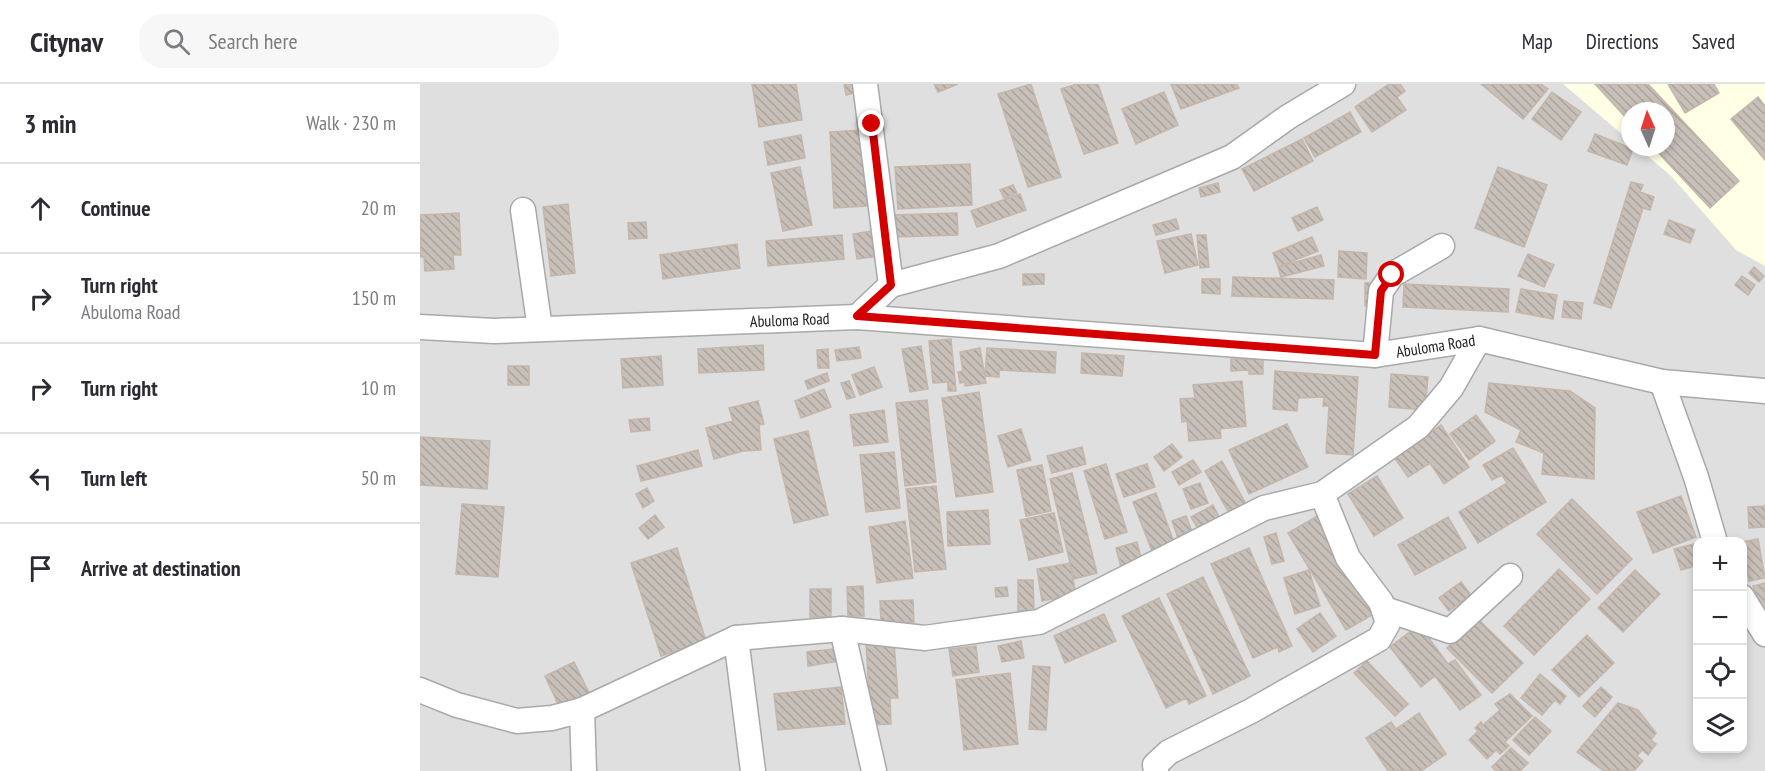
<!DOCTYPE html>
<html lang="en">
<head>
<meta charset="utf-8">
<style>
	body { margin:0; font-family:"PT Sans Narrow",sans-serif; background:#f7f7f7; color:#2b2b33 }
	.controls { position:absolute; right:18px; bottom:18px; display:grid; overflow:hidden; border-radius:12px; box-shadow:0 3px 9px #0003 }
	.controls button { width:54px; height:54px; display:grid; place-items:center; padding:0; border:0; border-bottom:2px solid #e1e1e2; background:#fff; color:#2b2b33; font:30px sans-serif }
	.compass { position:absolute; left:1201px; top:18px; width:54px; height:54px; border-radius:50%; background:#fff; box-shadow:0 3px 9px #0003; rotate:357deg }
	.stop { position:absolute; width:18px; height:18px; margin:-14px; border:4px solid #d40000; border-radius:50%; background:#fff }
	.stop.end { background:#d40000; border-color:#fff; box-shadow:0 2px 6px #0008 }
	.list { margin:0; padding:0; list-style:none }
	h2 { display:flex; justify-content:space-between; align-items:center; height:78px; margin:0; padding:0 24px; font-size:26px }
	h2 small { font-size:20px; font-weight:400; color:#7c7c81 }
	.list li { display:grid; grid-template-columns:39px 1fr auto; gap:18px; align-items:center; box-sizing:border-box; height:90px; padding:0 24px; border-top:2px solid #e1e1e2 }
	.list b { display:block; font-size:22px; white-space:nowrap }
	.list p { margin:0; font-size:20px; white-space:nowrap; color:#7c7c81 }
	.list em { font-size:20px; font-style:normal; color:#7c7c81 }
	.icon { flex:none; width:33px; height:33px; fill:none; stroke:currentColor; stroke-width:2; stroke-linecap:round; stroke-linejoin:round }
	.map { position:relative; flex:none; width:1345px; height:687px; overflow:hidden }
	header { display:flex; align-items:center; gap:36px; box-sizing:border-box; height:84px; padding:0 30px; background:#fff; border-bottom:2px solid #e1e1e2 }
	header strong { font-size:28px }
	nav { display:flex; gap:33px; margin-inline-start:auto; font-size:21px }
	.search { width:420px; height:54px; background:#f7f7f7; display:flex; align-items:center; gap:15px; box-sizing:border-box; padding:0 21px; border-radius:24px; color:#7c7c81; font-size:22px }
	main { display:flex }
	aside { flex:1; background:#fff }
	.map>svg:first-child { display:block }
	.residential { fill:#e0dfdf; fill-rule:evenodd }
	.education { fill:#ffffe5 }
	.building { fill:url(#building-back-hatch); stroke:#c4b6ab; stroke-width:1.5 }
	.lines { fill:none; stroke-linecap:round; stroke-linejoin:round }
	.minor-casing { stroke:#a9a9a9; stroke-width:27 }
	.minor { stroke:#fff; stroke-width:24 }
	.route { stroke:#d40000; stroke-width:8 }
	.labels { text-anchor:middle; dominant-baseline:central; stroke-width:4.5; stroke-linejoin:round; paint-order:stroke }
	.street-label { font-size:16px; fill:#222; stroke:#fff }
</style>
</head>
<body>
<header>
<strong>Citynav</strong>
<div class="search"><svg class="icon" aria-label="search" viewBox="0 0 24 24"><circle cx="10" cy="10" r="6"/><path d="M15 15l6 6"/></svg>Search here</div>
<nav><a>Map</a><a>Directions</a><a>Saved</a></nav>
</header>
<main>
<aside>
<h2>3 min<small>Walk · 230 m</small></h2>
<ul class="list">
<li><svg class="icon" aria-label="ahead" viewBox="0 0 24 24"><path d="M12 20V5M6 11l6-6 6 6"/></svg><div><b>Continue</b></div><em>20 m</em></li>
<li><svg class="icon" aria-label="right" viewBox="0 0 24 24"><path d="M7 20v-9h11M14 6l5 5-5 5"/></svg><div><b>Turn right</b><p>Abuloma Road</p></div><em>150 m</em></li>
<li><svg class="icon" aria-label="right" viewBox="0 0 24 24"><path d="M7 20v-9h11M14 6l5 5-5 5"/></svg><div><b>Turn right</b></div><em>10 m</em></li>
<li><svg class="icon" aria-label="left" viewBox="0 0 24 24"><path d="M17 20v-9H6M10 6l-5 5 5 5"/></svg><div><b>Turn left</b></div><em>50 m</em></li>
<li><svg class="icon" aria-label="arrive" viewBox="0 0 24 24"><path d="M6 21V4h12l-3 4 3 4H6"/></svg><div><b>Arrive at destination</b></div></li>
</ul>
</aside>
<div class="map">
<svg width="1345" height="687" viewBox="0 0 1345 687">
	<defs>
		<pattern id="building-back-hatch" width="6" height="6" patternUnits="userSpaceOnUse" patternTransform="scale(1.5)"><rect width="6" height="6" fill="#c7bfb8"/><path d="M-1 5l2 2M0 0l6 6M5-1l2 2" fill="none" stroke="#aba49e"/></pattern>
	</defs>
	<rect width="100%" height="100%" fill="#f2efe9"/>
	<path class="residential" d="M0,0H1345V687H0ZM1210,27H1246V63H1210ZM1278,458H1322V664H1278Z"/>
	<path class="education" d="M1143,0H1345V182L1316,166L1251,92L1217,63H1246V27H1210V57Z"/>
	<path class="building" d="M332,0H376L382,36L339,43Z
		M424,0H442L443,7L426,11Z
		M514,0H538L518,8Z
		M611,0L641,93L608,103L578,10Z
		M657,0H678L698,59L664,70L641,5Z
		M751,0H817L819,4L761,25Z
		M969,0H980L985,7L977,13L986,26L952,48L935,23Z
		M1061,0H1121L1128,5L1103,35Z
		M1175,0H1228L1319,97L1290,124L1233,63H1246V27H1210V38Z
		M1248,0H1294L1299,9L1265,29Z
		M744,8L758,41L716,60L702,25Z
		M1132,8L1161,28L1141,56L1112,35Z
		M1338,13L1345,22V76L1311,35Z
		M930,28L941,48L895,73L884,54Z
		M443,46L447,122L414,124L410,48Z
		M1175,50L1213,65L1207,81L1168,67Z
		M381,51L385,74L348,81L344,58Z
		M882,55L893,77L834,107L822,85Z
		M550,80L552,121L478,125L475,83Z
		M380,83L392,141L363,147L351,89Z
		M1078,83L1127,101L1104,163L1055,144Z
		M1211,98L1223,101L1220,108L1234,113L1230,126L1223,124L1191,224L1174,219Z
		M798,99L800,108L781,113L779,104Z
		M593,101L597,109L584,114L580,106Z
		M600,110L606,126L557,143L551,127Z
		M148,120L155,189L131,192L123,123Z
		M897,123L903,136L878,147L872,134Z
		M39,129L41,171H33L34,185L5,187L4,173H0V131Z
		M537,129L538,151L474,153L473,131Z
		M756,135L759,145L736,151L733,141Z
		M1249,136L1275,146L1270,159L1244,150Z
		M226,138L227,154L209,155L208,139Z
		M457,146L461,172L437,175L433,150Z
		M771,150L778,181L745,189L737,157Z
		M422,151L424,175L348,182L346,157Z
		M777,151H786L789,183L780,184Z
		M892,153L898,167L858,183L853,169Z
		M317,160L320,184L243,195L240,171Z
		M919,167L947,169L946,195L918,193Z
		M1108,170L1134,181L1124,203L1098,192Z
		M901,171L904,182L861,193L858,183Z
		M1334,183L1344,192L1339,198L1329,189Z
		M603,190H624V200L603,201Z
		M1322,192L1335,201L1328,211L1315,201Z
		M813,193L914,196L913,215L812,212Z
		M782,195H800V210L782,209Z
		M945,199H955V222H945Z
		M984,200L1089,205L1088,228L983,223Z
		M1101,205L1137,211L1133,235L1096,228Z
		M1144,217L1163,219L1161,235L1142,233Z
		M531,255L536,307H528V298L513,299L509,257Z
		M343,261L344,286L279,289L278,265Z
		M501,262L508,305L490,308L482,265Z
		M439,263L441,274L417,277L415,266Z
		M560,264L566,299L545,302V298L540,299L538,288L543,287L540,268Z
		M567,264L636,268L635,289L579,286V293L565,292Z
		M408,265L409,284H398L397,266Z
		M662,269L704,272L702,292L661,289Z
		M241,272L243,301L203,304L201,275Z
		M811,275H843V290H829V286L811,287Z
		M88,282H109V301H88Z
		M454,283L462,303L440,311L432,291Z
		M855,287L938,293L933,371L906,369L909,322H903L904,313L878,314L877,327L853,325Z
		M407,289L409,297L388,305L385,297Z
		M971,290L1008,293L1005,326L969,323Z
		M429,297L435,313L427,315L421,299Z
		M822,297L826,342L800,345L801,354L769,357L767,337L762,338L760,315L775,314L773,301Z
		M1069,299L1150,307L1175,324L1174,395L1122,390L1124,369L1096,358L1101,346L1065,328Z
		M404,305L411,323L381,334L375,317Z
		M559,308L573,408L536,413L522,314Z
		M507,316L516,398L485,402L476,319Z
		M338,317L344,340L339,341L341,366L323,367L294,375L286,344L313,337L309,324Z
		M464,326L468,358L434,362L430,331Z
		M1056,331L1075,357L1049,376L1030,350Z
		M229,334L230,346L211,348L209,336Z
		M867,340L888,383L829,410L809,366Z
		M1021,341L1049,383L1024,400L1010,379L988,393L974,373Z
		M601,345L611,376L588,383L578,352Z
		M388,347L408,431L374,439L354,355Z
		M0,353L70,357L67,405L0,401Z
		M752,360L762,373L744,387L734,373Z
		M662,363L666,380L632,389L627,372Z
		M1093,364L1126,418L1058,459L1039,428L1087,399L1082,391L1072,396L1063,381Z
		M278,366L282,382L221,397L217,382Z
		M474,368L480,424L446,428L440,371Z
		M773,376L781,388L759,401L752,388Z
		M802,377L826,420L809,429L785,387Z
		M686,380L707,448L685,455L664,387Z
		M727,380L735,403L704,413L696,390Z
		M622,381L631,427L606,432L597,386Z
		M652,389L677,489L654,495L630,395Z
		M957,392L983,434L954,452L928,410Z
		M780,399L788,419L771,425L763,405Z
		M516,402L526,485L495,488L486,405Z
		M227,404L234,417L223,424L216,410Z
		M736,409L754,458L732,467L713,418Z
		M1261,412L1276,453L1233,469L1217,428Z
		M1152,415L1212,475L1177,510L1117,450Z
		M42,420L84,423L78,493L36,490Z
		M793,421L802,439L781,450L771,433Z
		M1345,422V443L1329,444L1328,423Z
		M568,426L570,460L528,462L527,428Z
		M634,429L643,468L609,476L600,436Z
		M235,431L244,443L228,455L219,444Z
		M899,431L957,528L926,546L868,449Z
		M766,432L774,452L759,457L752,437Z
		M1028,433L1046,464L995,491L978,461Z
		M485,437L493,494L457,499L449,443Z
		M856,449L864,477L852,480L844,453Z
		M1338,455L1345,494L1329,497L1322,458Z
		M717,458L723,482L702,487L696,464Z
		M1278,459V481L1261,486L1254,465Z
		M257,464L286,557L241,572L211,479Z
		M829,464L872,562L859,568L858,563L833,574L791,480Z
		M650,479L656,511L622,517L617,485Z
		M1139,485L1170,515L1114,571L1084,542Z
		M889,486L900,522L875,530L864,494Z
		M1215,486L1240,510L1203,548L1178,524Z
		M783,493L830,592L793,610L747,510Z
		M598,496H613L614,527H598Z
		M1041,498L1051,511L1029,527L1019,514Z
		M1345,499V526L1342,528L1333,502Z
		M443,502L444,532H428L427,503Z
		M587,503L588,512L576,513L575,504Z
		M390,505H411V533H390Z
		M739,514L786,612L769,620L766,614L746,624L702,532Z
		M493,516L494,538L461,539L460,517Z
		M900,529L916,552L893,568L877,545Z
		M684,530L696,557L645,579L634,552Z
		M1057,534L1103,579L1072,609L1027,564Z
		M999,541L1028,580L1035,576L1061,611L1040,626L1015,592L1001,603L970,563Z
		M1167,551L1194,579L1159,613L1132,586Z
		M474,557L478,614H470L471,640L451,641L446,559Z
		M601,557L604,574L582,578L578,562Z
		M556,562L559,588L533,592L529,565Z
		M423,564L424,576L388,582L387,568Z
		M947,577L988,620L975,632L934,589Z
		M154,578L173,617L143,631L125,592Z
		M613,582L630,583L626,646L609,645Z
		M590,589L598,660L544,666L536,596Z
		M1120,590L1146,612L1140,620L1135,616L1122,631L1101,614Z
		M421,603L425,640L358,646L354,610Z
		M1181,603L1192,613L1175,633L1163,622Z
		M1090,610L1112,632L1085,658L1089,662L1080,670L1076,666L1067,675L1049,656L1058,647L1055,644L1061,638L1063,641L1080,626L1075,620Z
		M1198,619L1218,626L1236,649L1231,656L1236,660L1228,671L1222,666L1217,672L1223,677L1214,687H1184L1157,668Z
		M999,629L1026,670L1001,687H968L946,654L971,638L976,645Z
		M1115,633L1131,647L1109,671L1093,656Z
		M1091,664L1108,679L1100,687H1076L1072,683Z"/>
	<g class="lines">
		<g class="minor-casing">
			<g id="minor">
				<path d="M445,0L471,201"/>
				<path d="M103,126L120,245"/>
				<path d="M437,233L471,201L579,172L812,73L868,33L923,0"/>
				<path id="s1" d="M0,243L74,247L437,233L955,271L1059,255L1242,298L1345,307"/>
				<path d="M955,271L961,207L972,191L1022,162"/>
				<path d="M1242,298L1276,393L1295,458"/>
				<path d="M1322,513L1345,550"/>
				<path d="M965,525L1030,547L1090,492"/>
				<path d="M422,545L454,687"/>
				<path d="M316,554L333,687"/>
				<path d="M0,606L37,621L97,637L132,634L162,626L316,554L422,545L505,554L619,538L844,424L902,410L998,343L1031,304L1059,255"/>
				<path d="M162,626L164,687"/>
				<path d="M736,687L735,681L749,668L831,627L959,555L968,539L961,518L928,474L902,410"/>
			</g>
		</g>
		<use href="#minor" class="minor"/>
	</g>
	<g class="lines">
		<path class="route" d="M452,40L471,201L437,232L955,271L961,207L972,191"/>
	</g>
	<g class="labels">
		<g class="street-label">
			<text stroke="none"><textPath href="#s1" startOffset="370">Abuloma Road</textPath></text>
			<text stroke="none"><textPath href="#s1" startOffset="1018">Abuloma Road</textPath></text>
		</g>
	</g>
</svg>
<div class="controls">
<button>+</button>
<button>−</button>
<button><svg class="icon" aria-label="locate" viewBox="0 0 24 24"><circle cx="12" cy="12" r="6"/><path d="M12 2v4M12 18v4M2 12h4M18 12h4"/></svg></button>
<button><svg class="icon" aria-label="layers" viewBox="0 0 24 24"><path d="M12 4l9 5-9 5-9-5zM3 14l9 5 9-5"/></svg></button>
</div>
<svg class="compass" viewBox="-18 -18 36 36"><path d="M0-13l5 13h-10z" fill="#e53935"/><path d="M0 13l5-13h-10z" fill="#7c7c81"/></svg>
<div class="stop" style="left:972px;top:191px"></div>
<div class="stop end" style="left:452px;top:40px"></div>
</div>
</main>
</body>
</html>
